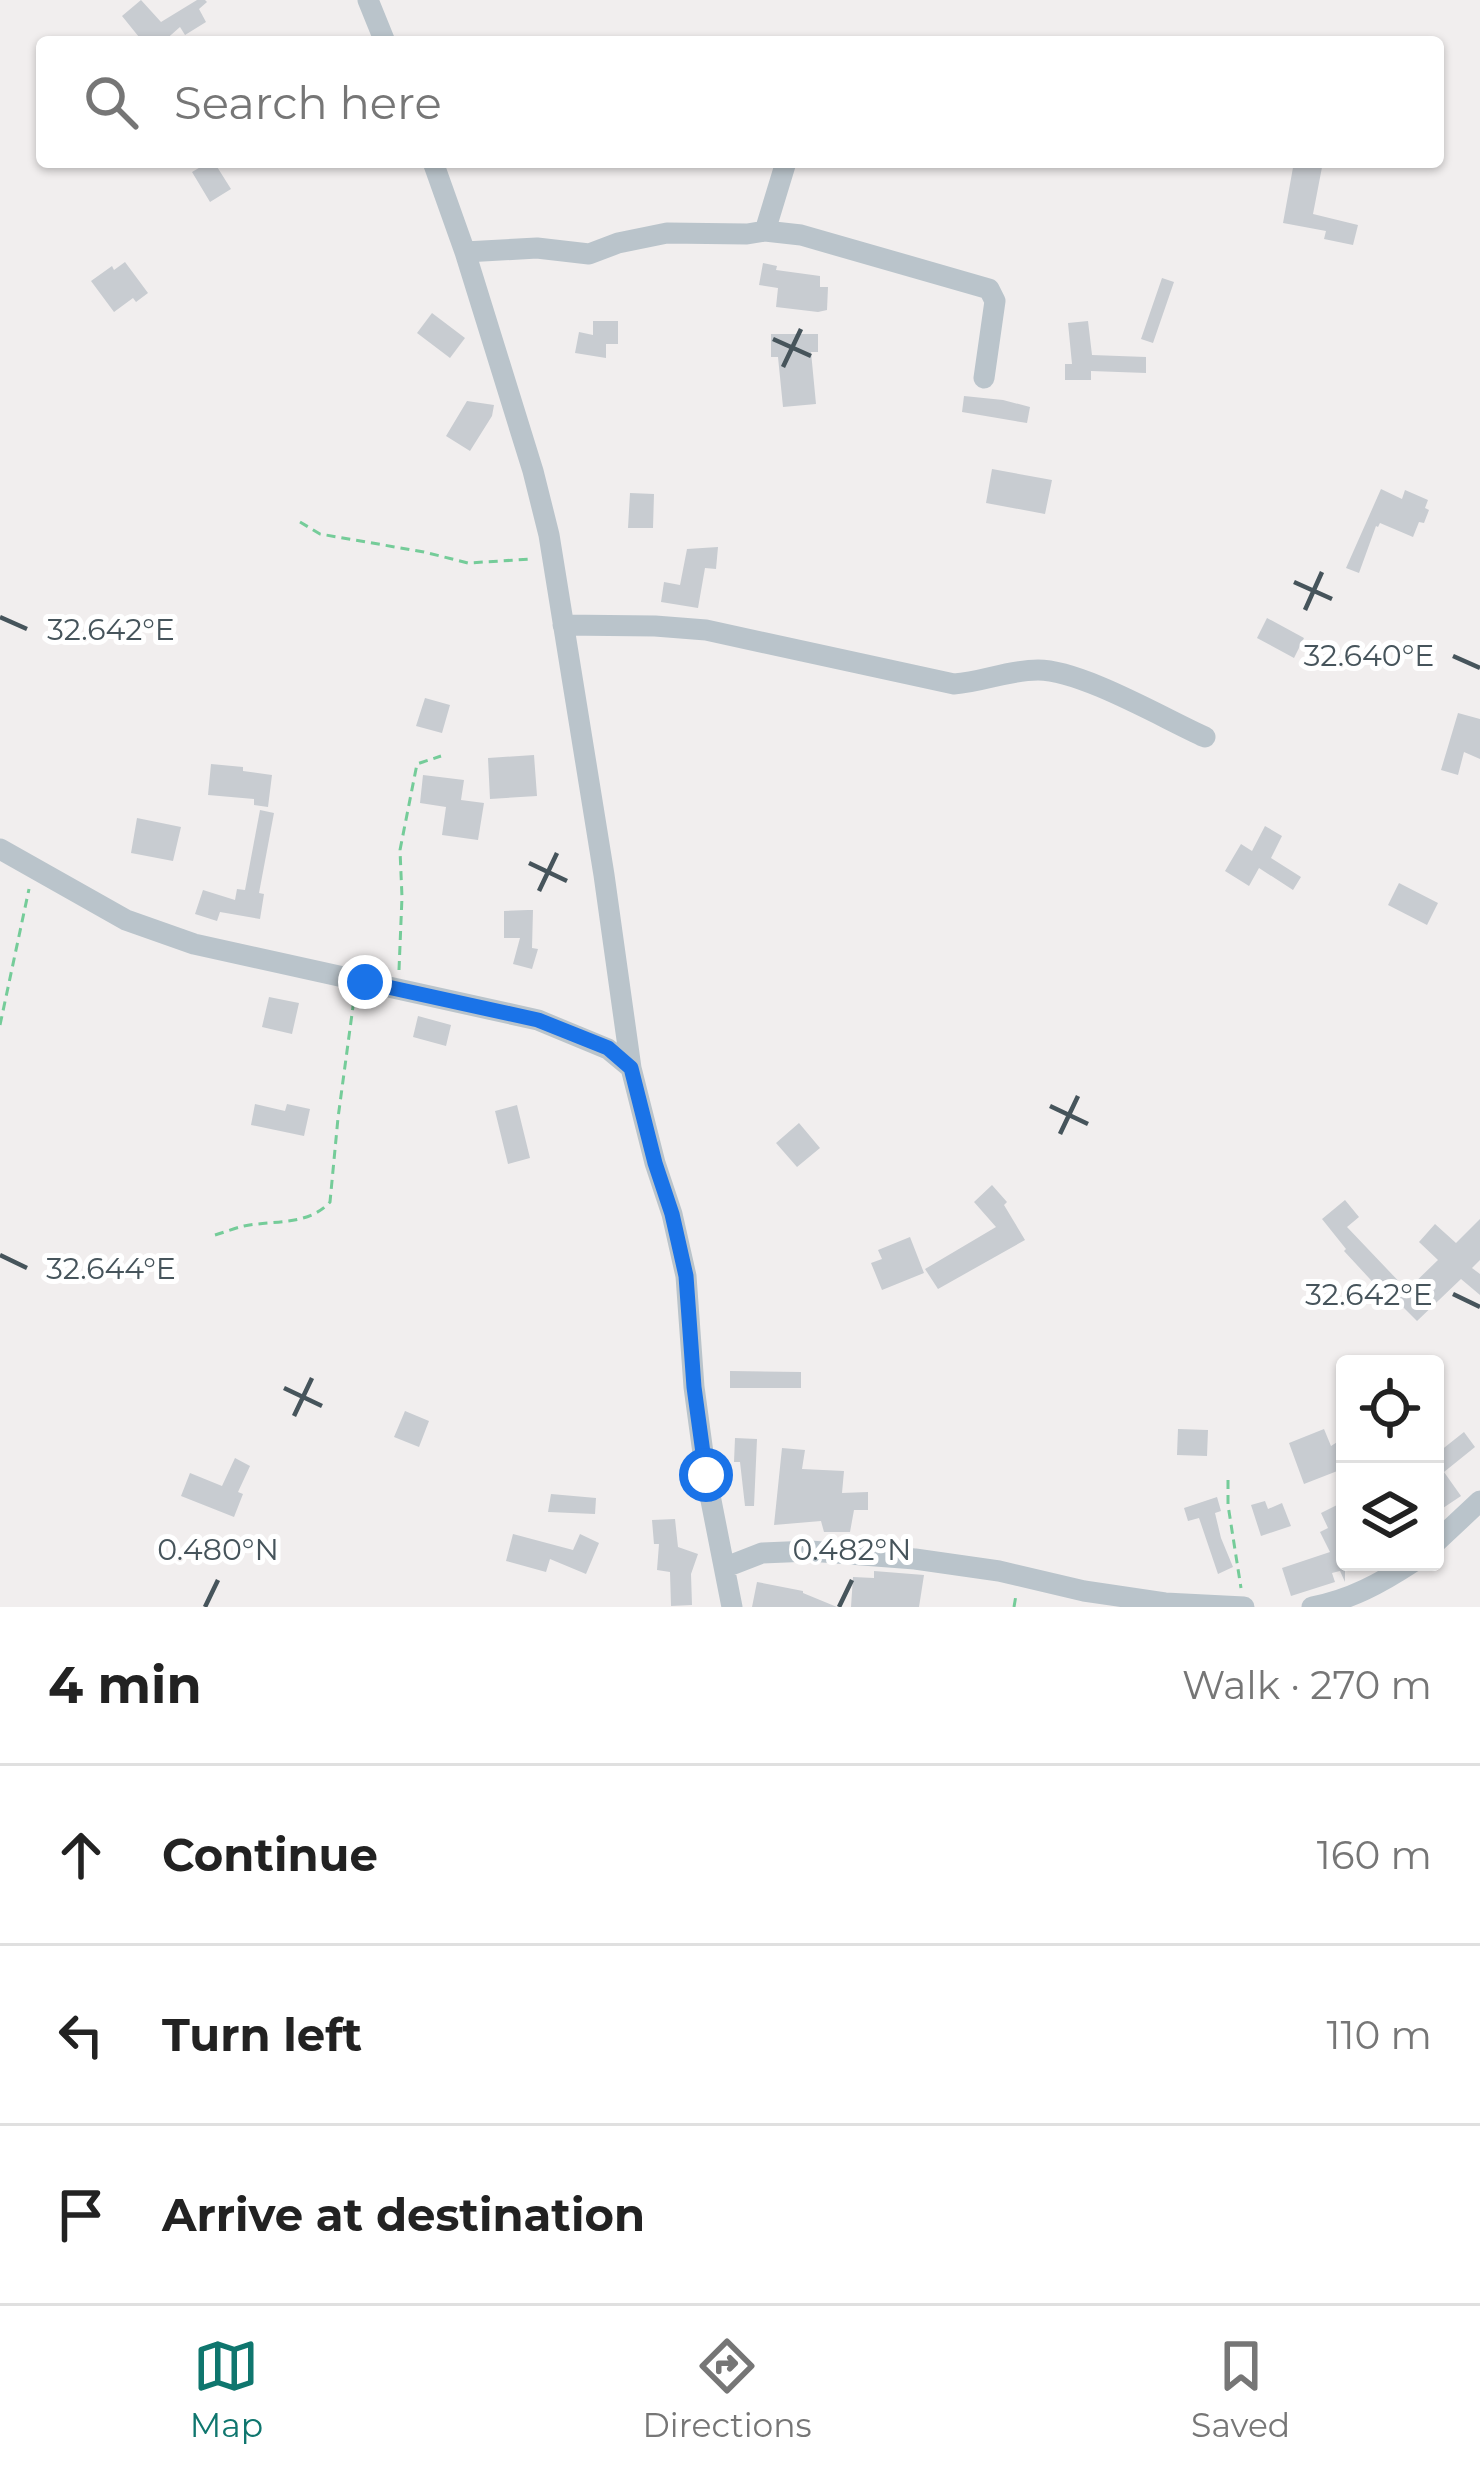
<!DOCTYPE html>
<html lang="en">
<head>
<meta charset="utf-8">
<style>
	body { margin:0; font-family:Montserrat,sans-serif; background:#f2f2f2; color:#222 }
	.controls { position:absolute; right:36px; bottom:36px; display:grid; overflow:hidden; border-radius:12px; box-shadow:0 3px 9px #0004 }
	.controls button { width:108px; height:108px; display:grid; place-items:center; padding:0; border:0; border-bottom:3px solid #e0e0e0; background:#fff; color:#222; font:60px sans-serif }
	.stop { position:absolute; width:36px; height:36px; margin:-27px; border:9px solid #1a73e8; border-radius:50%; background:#fff }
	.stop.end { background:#1a73e8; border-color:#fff; box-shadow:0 3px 12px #0008 }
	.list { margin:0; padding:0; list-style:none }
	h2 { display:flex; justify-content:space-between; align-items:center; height:156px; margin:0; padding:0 48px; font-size:51px }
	h2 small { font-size:39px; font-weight:400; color:#767676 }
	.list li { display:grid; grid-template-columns:78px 1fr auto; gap:36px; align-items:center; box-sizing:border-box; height:180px; padding:0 48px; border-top:3px solid #e0e0e0 }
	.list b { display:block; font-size:45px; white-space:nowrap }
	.list em { font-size:39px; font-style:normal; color:#767676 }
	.icon { flex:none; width:66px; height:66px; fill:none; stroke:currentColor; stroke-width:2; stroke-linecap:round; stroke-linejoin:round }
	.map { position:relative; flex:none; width:1480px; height:1607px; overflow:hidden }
	.search { position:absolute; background:#fff; box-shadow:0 3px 9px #0004; left:36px; right:36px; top:36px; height:132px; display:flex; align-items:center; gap:30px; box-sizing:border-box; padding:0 42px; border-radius:12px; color:#767676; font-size:45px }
	.sheet { height:696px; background:#fff }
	nav { display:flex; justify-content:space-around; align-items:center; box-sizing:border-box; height:168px; border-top:3px solid #e0e0e0; background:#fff; font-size:33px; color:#767676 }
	nav a { display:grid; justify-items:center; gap:6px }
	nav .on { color:#0f766e }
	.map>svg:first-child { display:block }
	.building { fill:#c8ccd1 }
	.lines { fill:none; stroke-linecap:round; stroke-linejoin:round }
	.path { stroke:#75cc99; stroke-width:3; stroke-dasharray:9 6; stroke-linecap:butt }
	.minor { stroke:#bac4cb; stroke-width:21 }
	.route { stroke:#1a73e8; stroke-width:15 }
	.ticks { fill:none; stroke:#46545b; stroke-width:4.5 }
	.ticks-label { font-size:30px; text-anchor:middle; fill:#46545b; stroke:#fff; stroke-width:10; stroke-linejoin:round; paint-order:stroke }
</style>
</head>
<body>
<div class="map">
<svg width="1480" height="1607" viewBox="0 0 1480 1607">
	<rect width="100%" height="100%" fill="#f1eeee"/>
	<path class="building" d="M141,0L161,22L197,0H205L207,2L199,9L206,22L185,35L180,27L163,42H143L122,16Z
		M209,162H214L231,189L210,202L192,172Z
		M1294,162H1323L1313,214L1358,225L1353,245L1324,239L1326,231L1283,223Z
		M125,262L148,293L136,302L133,298L114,312L91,281L112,266L114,270Z
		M763,263L777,266L776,270L820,276V287H828L827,310L818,312L776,307L778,288L759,285Z
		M1162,278L1174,282L1153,343L1141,339Z
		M432,313L465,338L450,358L417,333Z
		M593,321H618V344H606V358L575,353L579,332L593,335Z
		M1088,321L1092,355L1146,357V373L1091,371V380H1065V364H1072L1068,323Z
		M771,334H818V352H811L816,404L783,407L778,357H771Z
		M964,396L1003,400L1030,407L1027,423L962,412Z
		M467,401L494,405L492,416L470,451L446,436Z
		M992,469L1052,480L1045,514L986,503Z
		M1381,489L1402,499L1405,490L1428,500L1425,508L1429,510L1424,523L1419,522L1413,537L1380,523L1378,527L1376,526L1359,573L1346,568Z
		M630,493L654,494L653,528H628Z
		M718,547L716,569L705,568L698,608L661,602L664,582L680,585L687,549Z
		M1267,618L1304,638L1294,658L1257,638Z
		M425,698L450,705L442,733L416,726Z
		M1458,713L1480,719V759L1464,752L1458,775L1441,770Z
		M534,755L537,796L490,799L488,758Z
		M211,764L243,767V771L272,775L268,807L254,805V799L208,795Z
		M423,775L464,780L461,800L484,803L478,840L442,835L446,807L420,803Z
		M260,810L274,813L259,893L264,894L260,919L220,912L217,921L195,914L203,890L235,900L237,889L245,890Z
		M137,818L181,827L173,861L131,853Z
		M1265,826L1282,836L1271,858L1301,877L1293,890L1259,868L1249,886L1225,871L1241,844L1252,851Z
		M1399,883L1438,903L1427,925L1388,905Z
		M528,910H533L532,948L538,949L532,969L513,964L520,938H504V911Z
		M269,997L299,1003L292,1034L262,1027Z
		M418,1016L451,1025L446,1046L413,1037Z
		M255,1104L285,1111L287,1104L310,1109L304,1136L251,1125Z
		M517,1105L530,1158L508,1164L495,1111Z
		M799,1123L820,1148L797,1167L776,1143Z
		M992,1185L1007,1202L1004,1205L1025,1240L938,1289L925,1269L996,1227L974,1202Z
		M1345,1200L1359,1217L1347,1227L1407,1290L1438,1260L1419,1242L1435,1224L1456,1243L1480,1219V1260L1472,1268L1480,1274V1295L1461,1279L1417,1321L1384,1288L1381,1291L1344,1251L1346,1249L1322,1219Z
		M910,1237L924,1273L882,1290L871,1263L882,1259L878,1250Z
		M730,1371L801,1372V1388H730Z
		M405,1411L429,1421L419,1447L394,1437Z
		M1178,1429L1208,1430L1207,1456L1177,1455Z
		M1324,1429L1331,1446L1345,1437V1468L1304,1484L1289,1443Z
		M1464,1432L1475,1447L1444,1472L1461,1496L1440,1510L1435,1502V1455Z
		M735,1438L757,1439L754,1506H745L740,1462H734Z
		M782,1448L805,1450L802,1469L844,1471L842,1493L868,1492V1510H854L850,1532H824L821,1521L774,1525Z
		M235,1458L250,1466L238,1492L243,1494L234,1517L181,1496L190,1473L222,1486Z
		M551,1494L596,1498L595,1514L548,1512Z
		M1217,1497L1221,1511L1215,1513L1221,1538L1233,1567L1218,1574L1199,1518L1188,1521L1184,1508Z
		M1265,1501L1268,1509L1282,1503L1291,1526L1261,1536L1251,1505Z
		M1345,1501V1517L1339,1520L1345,1532V1582L1340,1571L1332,1573L1335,1582L1291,1596L1282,1568L1330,1552L1320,1532L1328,1528L1321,1513Z
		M675,1519L678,1547L698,1554L691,1574L692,1605L671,1606L670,1572L657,1570L659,1544H654L652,1520Z
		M513,1534L573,1550L580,1534L599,1543L586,1574L550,1559L546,1572L506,1561Z
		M874,1571L924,1575L919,1607H851L853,1577L874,1578Z
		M757,1582L803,1591V1593L837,1607H752Z"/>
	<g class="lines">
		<path class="path" d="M300,522L320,534L424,552L468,563L532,559
			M399,970L402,897L400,850L417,764L441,756
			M0,1025L29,889
			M215,1235C225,1232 235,1228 244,1226C274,1220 308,1226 330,1202L338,1118L354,999
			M1228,1480V1505L1241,1588
			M1014,1607L1016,1595"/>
		<path class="minor" d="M368,0L385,42
			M433,162L465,252L533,471L549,535L604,875L631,1068L655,1163L672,1214L686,1276L694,1387L706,1475L732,1607
			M765,231L801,235L989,289L995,301L984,378
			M465,252L537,248L589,254L618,243L667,233L747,234L765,231L786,162
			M563,625L655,626L706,630L954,684C983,682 1008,670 1038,670C1081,670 1163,718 1205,737
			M0,849L126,920L194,944L538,1020L608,1049L631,1068
			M1435,1543L1480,1501
			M726,1567L762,1553L810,1551L915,1559L999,1571L1084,1591L1165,1603L1244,1607
			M1312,1607C1350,1600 1381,1583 1413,1562"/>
	</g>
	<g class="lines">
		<path class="route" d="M365,982L538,1020L608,1048L631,1068L655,1163L672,1214L686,1276L694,1387L706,1475"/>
	</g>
	<path class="ticks" d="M773,339L811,356M783,367L801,329M1294,582L1332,599M1305,610L1322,572M0,617L27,629M1453,656L1480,668M529,863L567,881M539,891L557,853M1050,1106L1088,1124M1060,1134L1078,1096M0,1255L27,1268M1453,1294L1480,1307M284,1388L322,1406M294,1416L312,1378M205,1607L218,1580M839,1607L852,1580"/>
	<g class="ticks-label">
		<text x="111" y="640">32.642°E</text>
		<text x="1369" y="666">32.640°E</text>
		<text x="111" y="1279">32.644°E</text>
		<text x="1369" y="1305">32.642°E</text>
		<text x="218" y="1560">0.480°N</text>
		<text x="852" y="1560">0.482°N</text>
	</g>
</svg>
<div class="controls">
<button><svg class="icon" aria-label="locate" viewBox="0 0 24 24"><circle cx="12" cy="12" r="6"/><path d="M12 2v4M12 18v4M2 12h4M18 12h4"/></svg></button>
<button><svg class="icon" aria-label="layers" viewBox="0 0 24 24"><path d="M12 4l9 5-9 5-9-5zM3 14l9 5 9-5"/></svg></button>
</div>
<div class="stop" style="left:706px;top:1475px"></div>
<div class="stop end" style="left:365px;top:982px"></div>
<div class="search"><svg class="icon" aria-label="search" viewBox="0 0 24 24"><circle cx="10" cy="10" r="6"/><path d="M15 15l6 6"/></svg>Search here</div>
</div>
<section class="sheet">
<h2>4 min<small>Walk · 270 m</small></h2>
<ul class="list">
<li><svg class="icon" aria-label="ahead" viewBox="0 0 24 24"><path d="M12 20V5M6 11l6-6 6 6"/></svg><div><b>Continue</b></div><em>160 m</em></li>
<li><svg class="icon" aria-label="left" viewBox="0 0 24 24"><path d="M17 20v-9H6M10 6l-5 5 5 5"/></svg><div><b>Turn left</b></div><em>110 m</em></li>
<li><svg class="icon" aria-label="arrive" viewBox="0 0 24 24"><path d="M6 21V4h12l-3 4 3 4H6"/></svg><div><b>Arrive at destination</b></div></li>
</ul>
</section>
<nav>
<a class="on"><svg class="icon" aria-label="map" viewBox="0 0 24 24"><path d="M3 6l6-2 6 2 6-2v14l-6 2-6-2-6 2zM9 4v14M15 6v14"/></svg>Map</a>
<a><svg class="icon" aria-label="directions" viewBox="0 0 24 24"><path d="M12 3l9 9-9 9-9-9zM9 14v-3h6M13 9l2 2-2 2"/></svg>Directions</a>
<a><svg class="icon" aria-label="saved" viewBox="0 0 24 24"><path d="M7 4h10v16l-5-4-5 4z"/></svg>Saved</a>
</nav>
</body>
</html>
